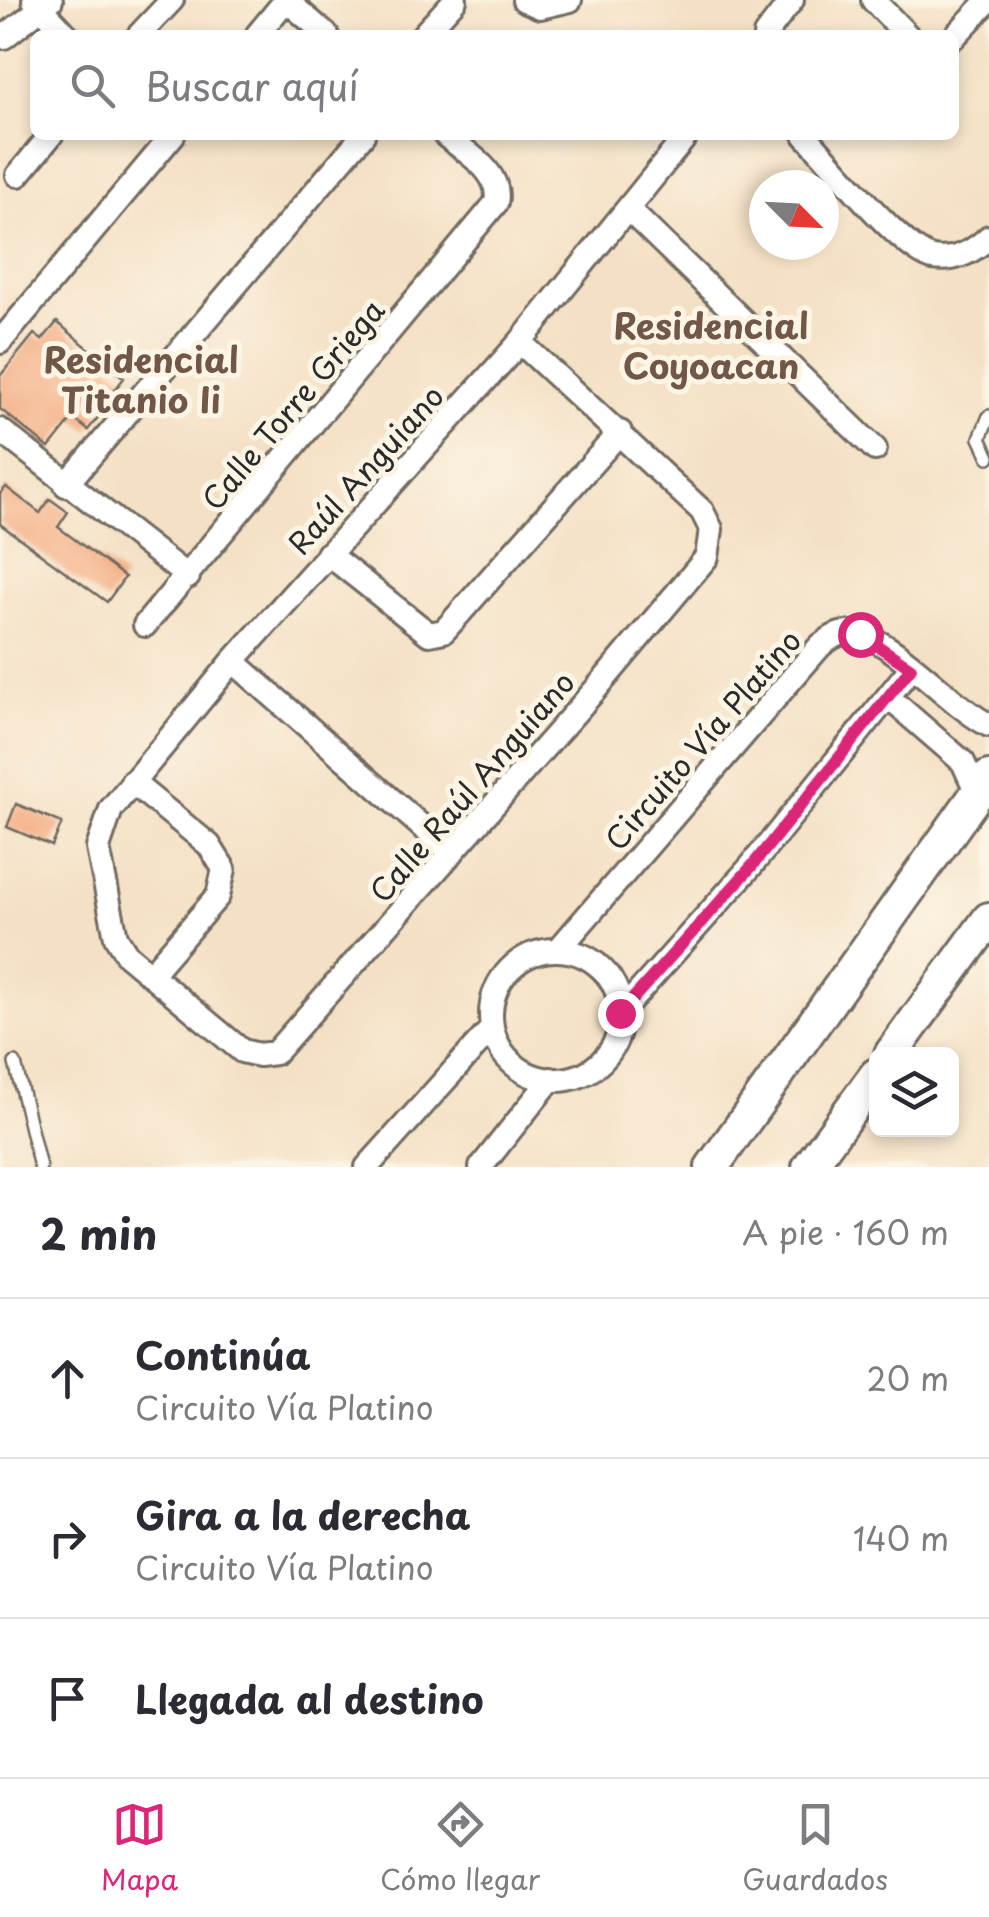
<!DOCTYPE html>
<html lang="es">
<head>
<meta charset="utf-8">
<style>
	body { margin:0; font-family:"Playpen Sans",sans-serif; background:#f2f2f3; color:#2b2b33 }
	.controls { position:absolute; right:30px; bottom:30px; display:grid; overflow:hidden; border-radius:15px; box-shadow:0 5px 15px #0003 }
	.controls button { width:90px; height:90px; display:grid; place-items:center; padding:0; border:0; border-bottom:2px solid #e1e1e2; background:#fff; color:#2b2b33; font:50px sans-serif }
	.compass { position:absolute; left:749px; top:170px; width:90px; height:90px; border-radius:50%; background:#fff; box-shadow:0 5px 15px #0003; rotate:114deg }
	.stop { position:absolute; width:30px; height:30px; margin:-22px; border:8px solid #db2777; border-radius:50%; background:#fff }
	.stop.end { background:#db2777; border-color:#fff; box-shadow:0 2px 10px #0008 }
	.list { margin:0; padding:0; list-style:none }
	h2 { display:flex; justify-content:space-between; align-items:center; height:130px; margin:0; padding:0 40px; font-size:42px }
	h2 small { font-size:32px; font-weight:400; color:#7c7c81 }
	.list li { display:grid; grid-template-columns:65px 1fr auto; gap:30px; align-items:center; box-sizing:border-box; height:160px; padding:0 40px; border-top:2px solid #e1e1e2 }
	.list b { display:block; font-size:38px; white-space:nowrap }
	.list p { margin:0; font-size:32px; white-space:nowrap; color:#7c7c81 }
	.list em { font-size:32px; font-style:normal; color:#7c7c81 }
	.icon { flex:none; width:55px; height:55px; fill:none; stroke:currentColor; stroke-width:2; stroke-linecap:round; stroke-linejoin:round }
	.map { position:relative; flex:none; width:989px; height:1167px; overflow:hidden }
	.search { position:absolute; background:#fff; box-shadow:0 5px 15px #0003; left:30px; right:30px; top:30px; height:110px; display:flex; align-items:center; gap:25px; box-sizing:border-box; padding:0 35px; border-radius:15px; color:#7c7c81; font-size:38px }
	.sheet { height:610px; background:#fff }
	nav { display:flex; justify-content:space-around; align-items:center; box-sizing:border-box; height:140px; border-top:2px solid #e1e1e2; background:#fff; font-size:28px; color:#7c7c81 }
	nav a { display:grid; justify-items:center; gap:5px }
	nav .on { color:#db2777 }
	.map>svg:first-child { display:block }
	.building { fill:#f3a87c }
	.lines { fill:none; stroke-linecap:round; stroke-linejoin:round }
	.service-casing { stroke:#716a61; stroke-width:16 }
	.minor-casing { stroke:#716a61; stroke-width:28 }
	.secondary-casing { stroke:#716a61; stroke-width:38 }
	.service { stroke:#fff; stroke-width:11 }
	.minor { stroke:#fff; stroke-width:22 }
	.secondary { stroke:#fff; stroke-width:32 }
	.route { stroke:#db2777; stroke-width:12 }
	.labels { text-anchor:middle; dominant-baseline:central; stroke-width:10; stroke-linejoin:round; paint-order:stroke }
	.street-label { font-size:30px; fill:#2b2b2b; stroke:#fcf5e5 }
	.quarter-label { font-size:35px; font-weight:bold; fill:#715747; stroke:#fcf5e5 }
</style>
</head>
<body>
<div class="map">
<svg width="989" height="1167" viewBox="0 0 989 1167">
	<rect width="100%" height="100%" fill="#fcf5e5"/>
	<filter id="ink" filterUnits="userSpaceOnUse"><feTurbulence type="fractalNoise" baseFrequency=".01" numOctaves="2"/><feDisplacementMap in="SourceGraphic" scale="20" xChannelSelector="R" yChannelSelector="G"/><feConvolveMatrix kernelMatrix="1 2 1 2 8 2 1 2 1" color-interpolation-filters="sRGB"/></filter>
	<filter id="wash" filterUnits="userSpaceOnUse"><feTurbulence type="fractalNoise" baseFrequency=".0048" numOctaves="4" result="noise"/><feDisplacementMap in="SourceGraphic" scale="40" xChannelSelector="R" yChannelSelector="G"/><feGaussianBlur stdDeviation="2.25" result="paint"/><feColorMatrix in="noise" values="0 0 0 0 0 0 0 0 0 0 0 0 0 0 0 0 0 1.4 0 .05"/><feComposite in="paint" operator="in"/></filter>
	<g filter="url(#wash)">
		<rect width="100%" height="100%" fill="#f4e0c4"/>
		<g id="blocks">
			<path class="building" d="M57,322L124,378L110,396L99,387L85,403L100,415L88,430L73,418L49,448L0,409V376L34,334L42,340Z
				M6,487L40,513L50,499L68,512L58,527L125,577L107,602L0,524V494Z
				M16,804L62,823L52,846L7,827Z"/>
		</g>
	</g>
	<g filter="url(#ink)">
		<use href="#blocks" fill-opacity="0" stroke="#716a61" stroke-width="2.5"/>
		<g class="lines">
			<g class="service-casing">
				<path id="service" d="M989,416L980,438L989,457
					M15,1063L40,1167"/>
			</g>
			<g class="minor-casing">
				<path id="minor" d="M34,0L67,35
					M286,0L327,35
					M524,0L540,7L570,0
					M873,0L907,35
					M139,35L172,0
					M257,35L286,0
					M423,35L455,0
					M765,35L792,0
					M4,37L51,0
					M954,37L989,0
					M805,135C830,161 903,252 933,258C955,262 974,251 989,237
					M18,175L51,135
					M629,210L875,449
					M0,342L173,135
					M520,342L702,511L711,529L707,557L596,689L275,1053L259,1055L242,1051L127,955L116,937L98,848L111,809L233,661L520,342L687,135
					M0,430L188,577
					M66,485L363,135
					M328,554L429,634L444,631L620,432
					M145,625L496,203C503,172 466,153 445,135
					M233,661L452,853
					M889,698L963,762L977,793
					M132,782L209,845L224,869L218,896L150,975
					M559,949L820,646C829,639 837,633 848,633C890,632 949,706 989,725
					M491 1015a65 65 0 1 1 130 0a65 65 0 1 1-130 0Z
					M620,1013L751,866L911,668
					M367,1167L492,1028
					M481,1167L551,1079"/>
			</g>
			<g class="secondary-casing">
				<path id="secondary" d="M891,1054L989,919
					M712,1167L989,777
					M809,1167L876,1075"/>
			</g>
			<use href="#service" class="service"/>
			<use href="#minor" class="minor"/>
			<use href="#secondary" class="secondary"/>
		</g>
	</g>
	<g class="lines" filter="url(#ink)">
		<path class="route" d="M620,1013L752,866L911,668L860,634"/>
	</g>
	<g class="labels">
		<g class="street-label">
			<text transform="translate(292 404) rotate(-50)">Calle Torre Griega</text>
			<text transform="translate(365 469) rotate(-48)">Raúl Anguiano</text>
			<text transform="translate(702 739) rotate(-49)">Circuito Vía Platino</text>
			<text transform="translate(471 786) rotate(-49)">Calle Raúl Anguiano</text>
		</g>
		<g class="quarter-label">
			<text x="711" y="324">Residencial<tspan x="711" dy="40">Coyoacan</tspan></text>
			<text x="141" y="358">Residencial<tspan x="141" dy="40">Titanio Ii</tspan></text>
		</g>
	</g>
</svg>
<div class="controls">
<button><svg class="icon" aria-label="layers" viewBox="0 0 24 24"><path d="M12 4l9 5-9 5-9-5zM3 14l9 5 9-5"/></svg></button>
</div>
<svg class="compass" viewBox="-18 -18 36 36"><path d="M0-13l5 13h-10z" fill="#e53935"/><path d="M0 13l5-13h-10z" fill="#7c7c81"/></svg>
<div class="stop" style="left:860px;top:634px"></div>
<div class="stop end" style="left:620px;top:1013px"></div>
<div class="search"><svg class="icon" aria-label="search" viewBox="0 0 24 24"><circle cx="10" cy="10" r="6"/><path d="M15 15l6 6"/></svg>Buscar aquí</div>
</div>
<section class="sheet">
<h2>2 min<small>A pie · 160 m</small></h2>
<ul class="list">
<li><svg class="icon" aria-label="ahead" viewBox="0 0 24 24"><path d="M12 20V5M6 11l6-6 6 6"/></svg><div><b>Continúa</b><p>Circuito Vía Platino</p></div><em>20 m</em></li>
<li><svg class="icon" aria-label="right" viewBox="0 0 24 24"><path d="M7 20v-9h11M14 6l5 5-5 5"/></svg><div><b>Gira a la derecha</b><p>Circuito Vía Platino</p></div><em>140 m</em></li>
<li><svg class="icon" aria-label="arrive" viewBox="0 0 24 24"><path d="M6 21V4h12l-3 4 3 4H6"/></svg><div><b>Llegada al destino</b></div></li>
</ul>
</section>
<nav>
<a class="on"><svg class="icon" aria-label="map" viewBox="0 0 24 24"><path d="M3 6l6-2 6 2 6-2v14l-6 2-6-2-6 2zM9 4v14M15 6v14"/></svg>Mapa</a>
<a><svg class="icon" aria-label="directions" viewBox="0 0 24 24"><path d="M12 3l9 9-9 9-9-9zM9 14v-3h6M13 9l2 2-2 2"/></svg>Cómo llegar</a>
<a><svg class="icon" aria-label="saved" viewBox="0 0 24 24"><path d="M7 4h10v16l-5-4-5 4z"/></svg>Guardados</a>
</nav>
</body>
</html>
